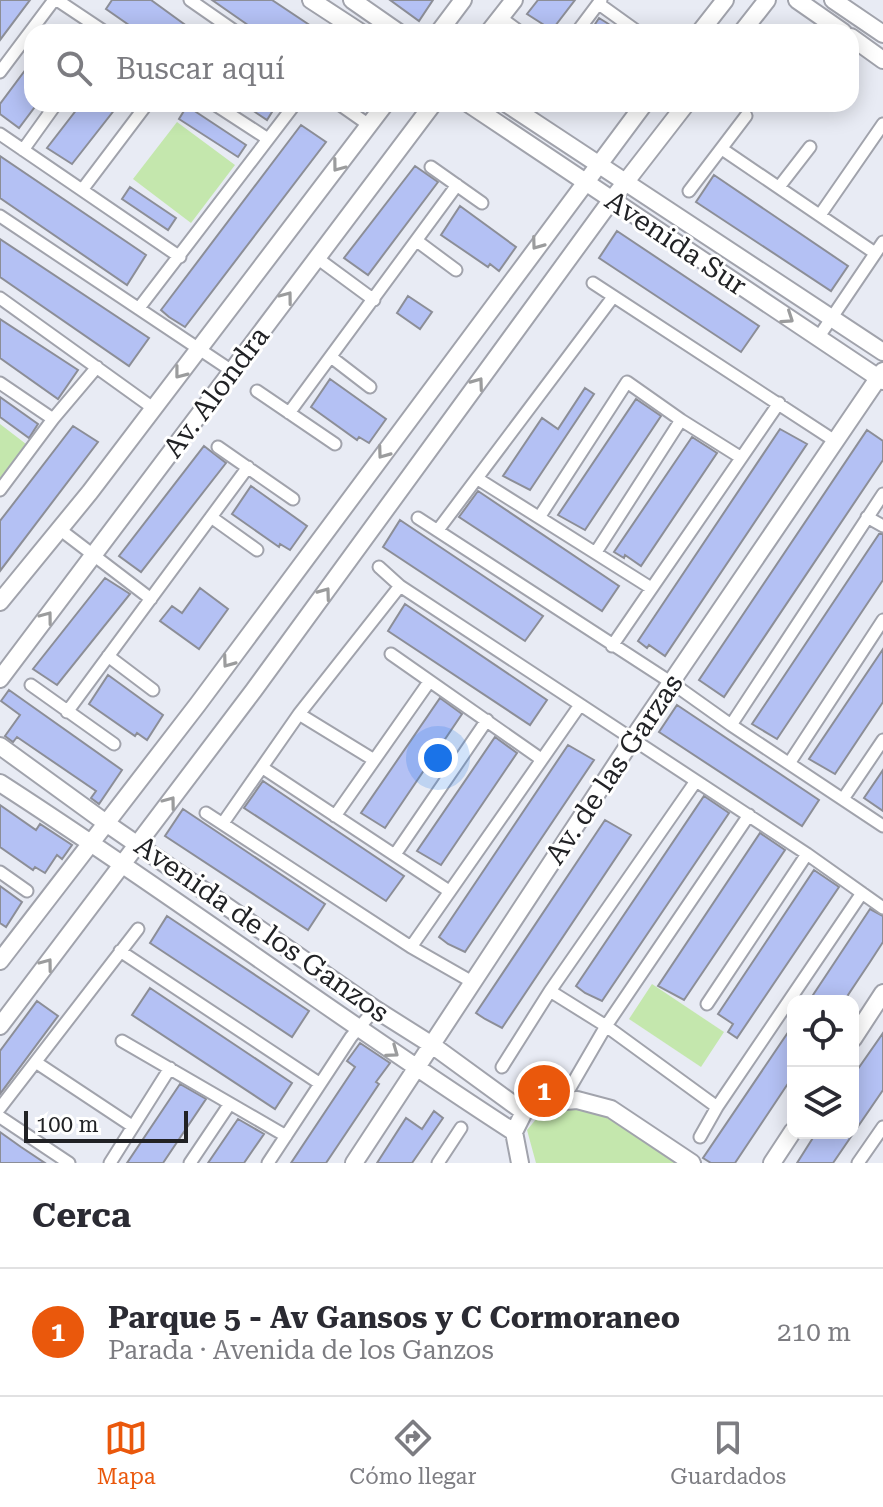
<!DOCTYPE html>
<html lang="es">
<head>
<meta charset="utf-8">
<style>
	body { margin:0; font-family:"Roboto Serif",serif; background:#f2f2f3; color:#2b2b33 }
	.controls { position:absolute; right:24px; bottom:24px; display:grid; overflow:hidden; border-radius:16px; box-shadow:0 4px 20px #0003 }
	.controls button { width:72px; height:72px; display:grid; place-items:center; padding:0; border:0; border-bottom:2px solid #e1e1e2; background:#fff; color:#2b2b33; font:40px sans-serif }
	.scale { position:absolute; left:24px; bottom:20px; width:164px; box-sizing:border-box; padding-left:8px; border:4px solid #212225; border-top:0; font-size:22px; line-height:28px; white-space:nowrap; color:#212225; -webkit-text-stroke:6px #fff; paint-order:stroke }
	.you { position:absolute; left:438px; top:758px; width:28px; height:28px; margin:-20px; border:6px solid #fff; border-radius:50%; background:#1a73e8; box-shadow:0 0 0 12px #1a73e833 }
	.badge { display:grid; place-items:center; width:52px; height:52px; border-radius:50%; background:#ea580c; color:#fff; font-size:26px; font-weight:700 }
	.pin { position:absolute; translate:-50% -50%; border:4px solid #fff; box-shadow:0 2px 8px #0006 }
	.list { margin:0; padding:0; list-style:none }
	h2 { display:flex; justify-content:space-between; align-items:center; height:104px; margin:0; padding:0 32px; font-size:34px }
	h2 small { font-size:26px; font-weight:400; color:#7c7c81 }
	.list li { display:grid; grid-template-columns:52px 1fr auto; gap:24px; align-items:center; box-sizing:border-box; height:128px; padding:0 32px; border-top:2px solid #e1e1e2 }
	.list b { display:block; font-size:30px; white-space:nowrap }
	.list p { margin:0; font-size:26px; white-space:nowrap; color:#7c7c81 }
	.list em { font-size:26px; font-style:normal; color:#7c7c81 }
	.icon { flex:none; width:44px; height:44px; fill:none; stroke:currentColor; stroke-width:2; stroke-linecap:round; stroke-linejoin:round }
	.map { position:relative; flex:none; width:883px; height:1163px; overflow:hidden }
	.search { position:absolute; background:#fff; box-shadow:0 4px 20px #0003; left:24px; right:24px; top:24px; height:88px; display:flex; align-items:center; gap:20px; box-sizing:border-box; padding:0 28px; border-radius:24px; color:#7c7c81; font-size:30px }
	.sheet { height:232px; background:#fff }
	nav { display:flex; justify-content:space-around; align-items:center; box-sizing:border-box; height:112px; border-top:2px solid #e1e1e2; background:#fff; font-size:22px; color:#7c7c81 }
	nav a { display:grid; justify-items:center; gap:4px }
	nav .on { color:#ea580c }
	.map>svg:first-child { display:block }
	.green { fill:#c4e7ad }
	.building { fill:#b4c1f4; stroke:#8c8e97; stroke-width:2 }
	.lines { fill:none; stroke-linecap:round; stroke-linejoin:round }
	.street-casing { stroke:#a1a3ac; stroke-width:15 }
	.secondary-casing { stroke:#a1a3ac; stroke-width:20 }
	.street { stroke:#fff; stroke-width:11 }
	.secondary { stroke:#fff; stroke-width:16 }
	.oneway { stroke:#9b9c9d }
	.labels { text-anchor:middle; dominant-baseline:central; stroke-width:6; stroke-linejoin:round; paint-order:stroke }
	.street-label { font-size:28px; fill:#212225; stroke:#fff }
</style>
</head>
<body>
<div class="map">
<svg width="883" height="1163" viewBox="0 0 883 1163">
	<rect width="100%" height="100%" fill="#e8ebf4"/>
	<path class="green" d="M177,122L235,165L191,223L133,179Z
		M0,424L26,444L0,478Z
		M652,984L724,1032L701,1067L629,1019Z
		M570,1106L618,1120L682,1163H536L527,1130L542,1112Z"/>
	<path class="building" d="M0,0H30L0,40Z
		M112,0H151L195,32H139L106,9Z
		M212,0H272L320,32H258Z
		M390,0H433L419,21Z
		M538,0H575L552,30L527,14Z
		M599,18L607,23L620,32H590Z
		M32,61V104H37L19,128L0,114V104Z
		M81,104H119L72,164L47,148Z
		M243,104H277L267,120Z
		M187,106L246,145L238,157L179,119Z
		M301,125L326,142L185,327L169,317L161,310Z
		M0,156L146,255L127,285L0,198Z
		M415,166L438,182L368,275L344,258Z
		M714,175L848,266L831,291L696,202Z
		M130,187L176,218L168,230L122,199Z
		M460,206L516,247L499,271L490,264L488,267L441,235Z
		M617,231L759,326L741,352L599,258Z
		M0,239L149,338L129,366L0,277Z
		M408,296L432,312L420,329L397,313Z
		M0,319L78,370L58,399L0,358Z
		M330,379L386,419L369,443L359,437L357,440L311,407Z
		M585,388L594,394L530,490L503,476L542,418L558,429Z
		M0,397L38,424L29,438L0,417Z
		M636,399L661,416L585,530L558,515Z
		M73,426L98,442L0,571V521Z
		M780,429L807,444L665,656L649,645L647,648L638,641Z
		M867,430L883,441V460L724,697L699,680Z
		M692,437L717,453L641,566L625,555L624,558L614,552Z
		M204,446L226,463L141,572L119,556Z
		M251,486L307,526L290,550L280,544L279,547L232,514Z
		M478,491L619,586L602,611L459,517Z
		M400,520L543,616L525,641L383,547Z
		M879,534H883V580L777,739L752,724Z
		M105,578L130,594L57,685L33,669Z
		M200,588L228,609L199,649L160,621L172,606L182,613Z
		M405,604L547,700L530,725L388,631Z
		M883,649V702L835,774L809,759Z
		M108,675L163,715L147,740L137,733L135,736L89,704Z
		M9,690L122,770L99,804L91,798L96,791L17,737L13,742L5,736L20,715L1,701Z
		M440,698L462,714L385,828L361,813Z
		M677,705L819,800L802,826L659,732Z
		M495,737L517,753L441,865L417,851Z
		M568,745L594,760L465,952L448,944L439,937Z
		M883,770V811L864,798Z
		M263,781L404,876L386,901L244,808Z
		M704,796L729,813L602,1001L585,993L576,986Z
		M0,805L36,830L40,824L72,845L62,859L57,855L45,873L35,867L33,870L0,847Z
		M183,809L325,904L308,930L165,836Z
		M605,820L631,835L502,1028L485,1019L476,1013Z
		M760,833L785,850L684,1000L658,986Z
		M814,870L839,887L737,1038L728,1032L733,1024L718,1014Z
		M0,886L22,902L6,927L0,923Z
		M870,909L883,916V942L870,962L844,1001H809Z
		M167,916L309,1011L292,1037L150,943Z
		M150,988L292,1083L275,1109L132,1015Z
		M37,1001L58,1016L0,1094V1051Z
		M793,1025V1076L735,1163H711L703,1158Z
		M883,1033V1090L833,1163H797L816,1133H853V1076Z
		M360,1043L390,1063L376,1082L379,1084L326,1163H291L355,1067L347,1061Z
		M180,1084L206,1099L163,1163H127Z
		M434,1111L443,1118L412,1163H377L406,1118L422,1129Z
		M238,1119L264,1134L244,1163H208Z
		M0,1132L21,1147L45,1163H0Z"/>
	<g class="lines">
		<g class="street-casing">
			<path id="street" d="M57,0L105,32
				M190,0L236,32
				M599,4L638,32
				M501,18L520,32
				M577,32L601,0
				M0,72L54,0
				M214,104L268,139
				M339,104L369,125
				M0,134L180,257
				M722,149L875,253
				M23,150L56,104
				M431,167L482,203
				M779,187L810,147
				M82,190L147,104
				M689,191L746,116
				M820,215L883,124
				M0,216L232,371
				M417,241L456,270
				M317,258L374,300
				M593,283L835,441
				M0,298L153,408
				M139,308L295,104
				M818,338L883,242
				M331,357L370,387
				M0,383L53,419
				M257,391L335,444
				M289,413L457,185
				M218,447L293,499
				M478,479L651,588
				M0,490L53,419L97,367
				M540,516L627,382L681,420L740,457
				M211,517L257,550
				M867,517L883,526
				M418,518L672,683L731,725L883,826
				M58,528L151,599
				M438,530L613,297
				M596,552L681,420
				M379,567L400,586L807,854L883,908
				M612,646L779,403
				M391,654L541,759
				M108,656L153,690
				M31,685L114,744
				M67,712L248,467
				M299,714L374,760
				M731,725L883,494
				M790,762L883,620
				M263,768L449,891
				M843,799L883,740
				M206,813L411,947L474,983
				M335,816L429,682
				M223,823L299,714L400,586
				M396,853L487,720
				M0,872L27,891
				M411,947L580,705
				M120,951L319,1083
				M550,991L606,1026L717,1107
				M707,1004L807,854
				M122,1041L286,1136
				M37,1063L132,1126
				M502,1067L550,991L696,781
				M563,1100L606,1026L749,815
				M0,1108L138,929
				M0,1117L69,1163
				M700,1137L717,1107L862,893
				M110,1163L170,1068
				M190,1163L229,1105
				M268,1163L351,1037L375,1009
				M438,1163L461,1128
				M858,1163L883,1127"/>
		</g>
		<g class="secondary-casing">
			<path id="secondary" d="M311,0L360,32
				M352,0L398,32
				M797,0L843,32
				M833,0L883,34
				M439,32L463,0
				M489,32L514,0
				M700,32L725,0
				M742,32L767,0
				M851,37L883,60
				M469,104L883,381
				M507,104L883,352
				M0,602L90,492L385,104
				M0,679L433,104
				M0,746L106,823L375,1009L432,1045L524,1112
				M0,783C174,895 340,1020 514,1132
				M0,961L198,704L644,104
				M0,1026L254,690L607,206L686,104
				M853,1039L883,993
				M354,1163L632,740L883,371
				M520,1163L514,1132L524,1112L543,1103L577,1100L611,1109L692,1163
				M772,1163L793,1131"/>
		</g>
		<use href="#street" class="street"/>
		<use href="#secondary" class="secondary"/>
	</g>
	<defs><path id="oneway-chevron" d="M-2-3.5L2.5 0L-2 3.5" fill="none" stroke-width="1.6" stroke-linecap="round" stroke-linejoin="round" transform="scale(2)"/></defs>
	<g class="oneway">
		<use href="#oneway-chevron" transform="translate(338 166) rotate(127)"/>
		<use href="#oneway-chevron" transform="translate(537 244) rotate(126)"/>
		<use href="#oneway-chevron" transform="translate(287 297) rotate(-53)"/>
		<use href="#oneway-chevron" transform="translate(788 318) rotate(34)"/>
		<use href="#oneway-chevron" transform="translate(180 373) rotate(128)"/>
		<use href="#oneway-chevron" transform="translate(478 383) rotate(-54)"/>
		<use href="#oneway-chevron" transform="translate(383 453) rotate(126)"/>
		<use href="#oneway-chevron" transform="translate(325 593) rotate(-54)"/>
		<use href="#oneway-chevron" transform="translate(47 617) rotate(-53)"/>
		<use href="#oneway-chevron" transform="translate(228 662) rotate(126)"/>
		<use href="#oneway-chevron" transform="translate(170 802) rotate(-53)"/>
		<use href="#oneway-chevron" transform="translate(47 964) rotate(-53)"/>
		<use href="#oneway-chevron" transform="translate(393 1052) rotate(36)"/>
	</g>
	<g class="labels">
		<g class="street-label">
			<text transform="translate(676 243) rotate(34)">Avenida Sur</text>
			<text transform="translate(216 392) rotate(-53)">Av. Alondra</text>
			<text transform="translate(614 769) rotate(-56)">Av. de las Garzas</text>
			<text transform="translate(262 929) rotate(35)">Avenida de los Ganzos</text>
		</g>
	</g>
</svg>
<div class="controls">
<button><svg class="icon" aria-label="locate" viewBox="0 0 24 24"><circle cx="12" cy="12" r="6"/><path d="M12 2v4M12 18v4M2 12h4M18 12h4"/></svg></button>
<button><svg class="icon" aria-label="layers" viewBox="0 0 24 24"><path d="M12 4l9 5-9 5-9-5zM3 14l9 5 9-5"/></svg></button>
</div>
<div class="scale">100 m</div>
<div class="you"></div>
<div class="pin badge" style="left:544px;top:1091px">1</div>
<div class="search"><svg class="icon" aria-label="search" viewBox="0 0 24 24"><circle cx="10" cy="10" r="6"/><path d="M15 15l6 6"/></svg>Buscar aquí</div>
</div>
<section class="sheet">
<h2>Cerca<small></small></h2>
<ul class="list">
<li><span class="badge">1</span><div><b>Parque 5 - Av Gansos y C Cormoraneo</b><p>Parada · Avenida de los Ganzos</p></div><em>210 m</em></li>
</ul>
</section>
<nav>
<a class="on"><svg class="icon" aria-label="map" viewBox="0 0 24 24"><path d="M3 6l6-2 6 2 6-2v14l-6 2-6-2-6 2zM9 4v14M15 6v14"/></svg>Mapa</a>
<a><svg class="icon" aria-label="directions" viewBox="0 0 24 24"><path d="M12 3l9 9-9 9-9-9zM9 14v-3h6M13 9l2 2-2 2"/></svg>Cómo llegar</a>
<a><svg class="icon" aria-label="saved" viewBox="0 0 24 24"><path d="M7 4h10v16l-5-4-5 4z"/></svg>Guardados</a>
</nav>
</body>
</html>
